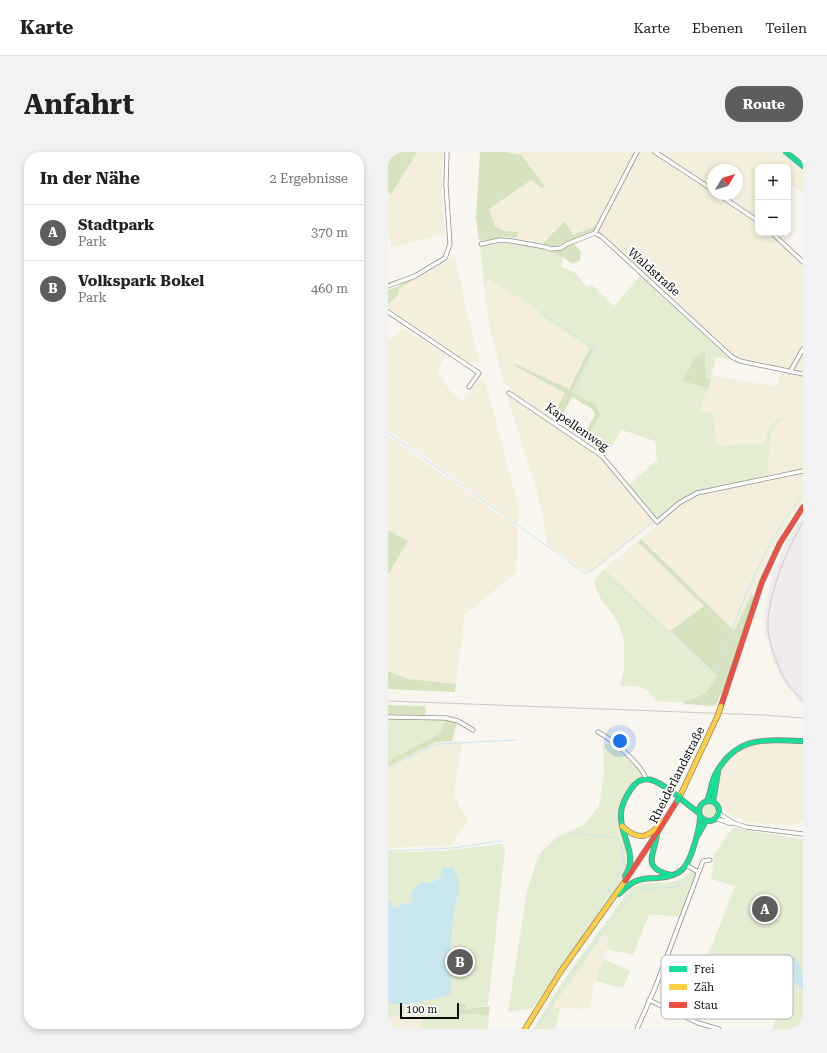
<!DOCTYPE html>
<html lang="de">
<head>
<meta charset="utf-8">
<style>
	body { margin:0; font-family:"Roboto Serif",serif; background:#f2f2f2; color:#202124 }
	.controls { position:absolute; right:12px; top:12px; display:grid; overflow:hidden; border-radius:8px; box-shadow:0 2px 6px #0003 }
	.controls button { width:36px; height:36px; display:grid; place-items:center; padding:0; border:0; border-bottom:1px solid #e0e0e0; background:#fff; color:#202124; font:20px sans-serif }
	.compass { position:absolute; left:319px; top:12px; width:36px; height:36px; border-radius:50%; background:#fff; box-shadow:0 2px 6px #0003; rotate:52deg }
	.scale { position:absolute; left:12px; bottom:10px; width:59px; box-sizing:border-box; padding-left:4px; border:2px solid #0b0b0b; border-top:0; font-size:11px; line-height:14px; white-space:nowrap; color:#0b0b0b; -webkit-text-stroke:3px #fff; paint-order:stroke }
	.you { position:absolute; left:232px; top:589px; width:14px; height:14px; margin:-10px; border:3px solid #fff; border-radius:50%; background:#1a73e8; box-shadow:0 0 0 6px #1a73e833 }
	.badge { display:grid; place-items:center; width:26px; height:26px; border-radius:50%; background:#5e5d5b; color:#fff; font-size:13px; font-weight:700 }
	.pin { position:absolute; translate:-50% -50%; border:2px solid #fff; box-shadow:0 1px 4px #0006 }
	.list { margin:0; padding:0; list-style:none }
	h2 { display:flex; justify-content:space-between; align-items:center; height:52px; margin:0; padding:0 16px; font-size:17px }
	h2 small { font-size:13px; font-weight:400; color:#757577 }
	.list li { display:grid; grid-template-columns:26px 1fr auto; gap:12px; align-items:center; box-sizing:border-box; height:56px; padding:0 16px; border-top:1px solid #e0e0e0 }
	.list b { display:block; font-size:15px; white-space:nowrap }
	.list p { margin:0; font-size:13px; white-space:nowrap; color:#757577 }
	.list em { font-size:13px; font-style:normal; color:#757577 }
	.map { position:relative; flex:none; width:415px; height:877px; overflow:hidden; border-radius:16px }
	header { display:flex; align-items:center; gap:24px; box-sizing:border-box; height:56px; padding:0 20px; background:#fff; border-bottom:1px solid #e0e0e0 }
	header strong { font-size:19px }
	nav { display:flex; gap:22px; margin-inline-start:auto; font-size:14px }
	.intro { display:flex; align-items:center; justify-content:space-between; box-sizing:border-box; height:96px; padding:0 24px }
	h1 { margin:0; font-size:28px }
	.button { padding:10px 18px; border-radius:16px; background:#5e5d5b; color:#fff; font-size:14px; font-weight:700 }
	main { display:flex; gap:24px; padding:0 24px }
	aside { flex:1; background:#fff; border-radius:16px; box-shadow:0 2px 6px #0003 }
	.map>svg:first-child { display:block }
	.industrial { fill:#efeaec }
	.farmland { fill:#f4efdd }
	.green { fill:#e4ecd1 }
	.forest { fill:#d6e2c0 }
	.water { fill:#c9e6ef }
	.lines { fill:none; stroke-linecap:round; stroke-linejoin:round }
	.stream { stroke:#c9e6ef; stroke-width:1 }
	.street-casing { stroke:#92918e; stroke-width:5 }
	.fast-casing { stroke:#898784; stroke-width:6 }
	.slow-casing { stroke:#898784; stroke-width:6 }
	.jam-casing { stroke:#898784; stroke-width:6 }
	.street { stroke:#fefefd; stroke-width:3.5 }
	.fast { stroke:#16e098; stroke-width:4.5 }
	.slow { stroke:#ffcf43; stroke-width:4.5 }
	.jam { stroke:#f24e42; stroke-width:4.5 }
	.rail { stroke:#d4c6c7; stroke-width:1 }
	.fast-bridge-casing { stroke:#898784; stroke-width:6; stroke-linecap:butt }
	.slow-bridge-casing { stroke:#898784; stroke-width:6; stroke-linecap:butt }
	.fast-bridge { stroke:#16e098; stroke-width:4.5 }
	.slow-bridge { stroke:#ffcf43; stroke-width:4.5 }
	.labels { text-anchor:middle; dominant-baseline:central; stroke-width:4; stroke-linejoin:round; paint-order:stroke }
	.street-label { font-size:12px; fill:#0b0b0b; stroke:#fff }
	.key { fill:#fff; stroke:#b6b6b6; stroke-width:1 }
	.key-label { font-size:11px; fill:#0b0b0b }
</style>
</head>
<body>
<header>
<strong>Karte</strong>
<nav><a>Karte</a><a>Ebenen</a><a>Teilen</a></nav>
</header>
<div class="intro"><h1>Anfahrt</h1><a class="button">Route</a></div>
<main>
<aside>
<h2>In der Nähe<small>2 Ergebnisse</small></h2>
<ul class="list">
<li><span class="badge">A</span><div><b>Stadtpark</b><p>Park</p></div><em>370 m</em></li>
<li><span class="badge">B</span><div><b>Volkspark Bokel</b><p>Park</p></div><em>460 m</em></li>
</ul>
</aside>
<div class="map">
<svg width="415" height="877" viewBox="0 0 415 877">
	<rect width="100%" height="100%" fill="#f9f6ef"/>
	<path class="industrial" d="M415,364V551L411,549L403,540L392,525L385,509L376,477L381,437L388,415L399,389Z"/>
	<path class="farmland" d="M29,0H55L54,43L57,81L4,96L0,79V51L2,44Z
		M116,0H247L208,74L185,83L177,69L155,91L128,86L130,80L117,79L107,74L101,57L143,28L154,36L133,3Z
		M251,0H264L325,40V42H327L370,70V81H382L415,112V193L401,218L352,207L346,204L215,83L209,81Z
		M270,0H390L415,20V41L402,33L400,35V15H370V67L333,42H349V18H325V36Z
		M67,104L80,165L92,210H77L0,157V153L10,143L11,137Z
		M101,127L151,159L202,196L181,237L128,212V214L177,241L163,266L125,241L124,237L116,232L100,168L96,133Z
		M16,177L58,202L49,219L62,239L75,249L93,226L97,228L131,357L130,372L0,278V188Z
		M415,199V221L407,219L406,215Z
		M393,220L415,224V317L379,324L383,284L386,276L395,267L379,278L378,291L327,294L326,263L311,257L324,223L389,235Z
		M119,243L213,305L266,370L202,422L160,393L153,354Z
		M0,284L130,376L128,421L77,462L68,532L20,527L0,519V423L20,390L0,378Z
		M415,321V349L396,377L387,393L367,445L363,443L346,480L253,387L292,354L310,343Z
		M250,389L316,454L282,479L216,417Z
		M74,589L66,643L80,669L63,693L0,696V614L48,590Z
		M367,592H415V669L401,674L360,670L338,661L328,641L333,617L339,607L348,600L358,594Z
		M215,784L220,785L219,797L207,829L201,857L163,856Z
		M33,862V877H4L3,864Z"/>
	<path class="green" d="M114,91L129,92L156,96L175,106L173,115L186,120L199,135L204,133L226,154L252,124L344,208L328,205L323,227L318,226L317,201L294,229L320,236L311,257L326,263L328,294L378,291C379,277 380,274 392,266H396L386,276L383,284L379,324L308,340L269,368L241,333L269,308L267,289L234,278L217,304L197,289L212,261L208,253L184,240L205,198L150,162L151,159L101,127L96,133L92,95Z
		M216,417L329,524C311,554 300,551 268,549C257,532 250,535 232,534L236,517V488L230,470L211,444L206,429Z
		M4,567L58,568L51,582L0,609V570Z
		M221,590L252,618L255,622V626C243,630 239,636 235,647C233,654 230,661 230,668C231,682 241,694 241,707C241,716 236,722 232,730L145,856L120,860L139,739L147,714L153,700L171,684L197,672L211,654L216,621L215,594Z
		M314 659a7 7 0 1 1 14 0a7 7 0 1 1-14 0Z
		M345,675L357,678L415,687V877H384L388,867L310,829L347,734L323,727L326,703Z
		M113,692L117,697L100,853L78,857V852L71,853V862L101,863L100,877H33V862L3,864L4,877H0V851L13,853L33,850L62,843L64,778L67,756L70,743V727L52,726L42,731L25,750L18,751L5,757L4,750L0,749V700L55,699Z
		M304,718L308,722L293,765L261,762L245,803L219,797L220,785L215,784L164,856H172L167,877H145L175,829L241,738C259,723 290,740 304,718Z
		M215,807L242,819L235,836L207,829Z"/>
	<path class="forest" d="M0,0H29L2,44L0,37Z
		M92,0H116L133,3L157,34L154,36L143,28L101,57L107,74L117,79L130,80L128,86L116,85L91,89L88,64Z
		M177,69L185,83L208,74C207,76 207,78 205,79C202,83 167,96 163,96C161,95 157,93 155,91Z
		M186,92L193,100L192,108L185,112L177,106H175L162,99L173,98L179,93Z
		M30,125L11,137L10,143L0,153V138L12,134V132Z
		M202,196L205,198L184,240L208,253L212,262L197,289L194,287L207,262L204,257L184,245L170,271L163,266L177,241L127,214L128,212L181,237Z
		M314,200L317,201L318,226L323,227L320,236L294,229L306,207Z
		M0,378L20,389L0,423Z
		M253,387L346,479L363,443L367,445L336,536L328,553L325,554L297,552L295,550C316,544 317,543 329,524L282,479L316,454L250,390Z
		M0,519L20,527L68,532L67,540L0,537Z
		M0,553L37,554L38,563L0,562Z
		M58,568L69,571L64,589L48,590L0,614V609L51,582Z
		M71,852H78V857L102,854L101,863L71,862Z"/>
	<path class="water" d="M55,715L65,716L70,727V743L67,756L64,778L62,843L33,850L13,853L0,851V749L4,750L5,757L18,751L25,750L23,741L33,730L42,731L52,726Z
		M401,802L406,805C408,809 411,812 413,816C415,822 415,830 415,836C408,834 405,828 399,825C390,821 382,830 371,820C378,811 391,805 401,802Z"/>
	<g class="lines">
		<path class="stream" d="M391,0L415,18
			M153,161L207,197L187,239
			M0,281L197,421L201,420L265,370
			M293,348L305,339L358,329
			M270,366L283,356
			M217,420L323,522L328,519C348,468 367,414 397,367C402,359 409,351 415,342
			M0,615L49,592L128,588
			M180,681L226,685C231,689 232,693 234,698C239,717 225,731 215,746
			M0,699L65,696L112,689
			M149,877C175,830 208,789 240,746C260,728 280,742 297,731C300,729 303,724 305,721"/>
		<g class="street-casing">
			<path id="street" d="M267,0L325,38
				M330,42L370,69
				M207,81L249,0
				M384,81L415,110
				M93,92L112,88L124,89L157,95L163,97L173,96L179,92L207,81L214,85L344,205L352,209L415,222
				M0,134L27,124L57,106L62,92L58,33L59,0
				M0,160L91,221L81,235
				M402,220L415,197
				M121,241L214,304L269,370L291,351L309,341L415,319
				M0,565L58,566L70,569L85,578
				M210,580C224,587 254,613 258,627
				M330,661L346,671
				M327,666L341,671H346L358,675L415,682
				M300,714L310,720
				M261,848L310,871L331,877
				M249,877L267,836L315,709L322,708"/>
		</g>
		<g class="fast-casing">
			<path id="fast" d="M398,0L415,14
				M319,649C323,640 323,631 327,623C348,583 377,588 415,589
				M311 659a10 10 0 1 1 20 0a10 10 0 1 1-20 0Z
				M325,650L330,620
				M269,682C267,702 252,716 283,723
				M310,683L318,669
				M237,724C251,704 233,686 233,665C232,656 238,644 243,637C256,617 273,632 287,642C295,649 303,655 311,661
				M231,742C237,736 243,730 251,728C257,726 264,726 270,726C294,724 299,716 306,694C309,684 312,675 312,664"/>
		</g>
		<g class="slow-casing">
			<path id="slow" d="M292,644L330,563
				M234,674C251,690 261,686 275,669
				M137,877L173,819L237,729"/>
		</g>
		<g class="jam-casing">
			<path id="jam" d="M333,554L374,430L392,391L415,355
				M237,729L271,678L289,649"/>
		</g>
		<use href="#street" class="street"/>
		<use href="#fast" class="fast"/>
		<use href="#slow" class="slow"/>
		<use href="#jam" class="jam"/>
		<path class="rail" d="M415,370C399,397 378,446 380,478C381,489 385,500 389,510C394,525 403,538 415,548
			M0,549L375,563L415,566"/>
		<g class="fast-bridge-casing">
			<path id="fast-bridge" d="M289,649L292,644"/>
		</g>
		<g class="slow-bridge-casing">
			<path id="slow-bridge" d="M330,563L333,554"/>
		</g>
		<use href="#fast-bridge" class="fast-bridge"/>
		<use href="#slow-bridge" class="slow-bridge"/>
	</g>
	<g class="labels">
		<g class="street-label">
			<text transform="translate(266 120) rotate(42)">Waldstraße</text>
			<text transform="translate(189 275) rotate(35)">Kapellenweg</text>
			<text transform="translate(289 623) rotate(-63)">Rheiderlandstraße</text>
		</g>
	</g>
	<rect x="273" y="803" width="132" height="64" rx="6" class="key"/>
	<rect x="281" y="814" width="18" height="6" fill="#16e098"/>
	<rect x="281" y="832" width="18" height="6" fill="#ffcf43"/>
	<rect x="281" y="850" width="18" height="6" fill="#f24e42"/>
	<g class="key-label">
		<text x="306" y="821">Frei</text>
		<text x="306" y="839">Zäh</text>
		<text x="306" y="857">Stau</text>
	</g>
</svg>
<div class="controls">
<button>+</button>
<button>−</button>
</div>
<svg class="compass" viewBox="-18 -18 36 36"><path d="M0-13l5 13h-10z" fill="#e53935"/><path d="M0 13l5-13h-10z" fill="#757577"/></svg>
<div class="scale">100 m</div>
<div class="you"></div>
<div class="pin badge" style="left:377px;top:757px">A</div>
<div class="pin badge" style="left:72px;top:810px">B</div>
</div>
</main>
</body>
</html>
